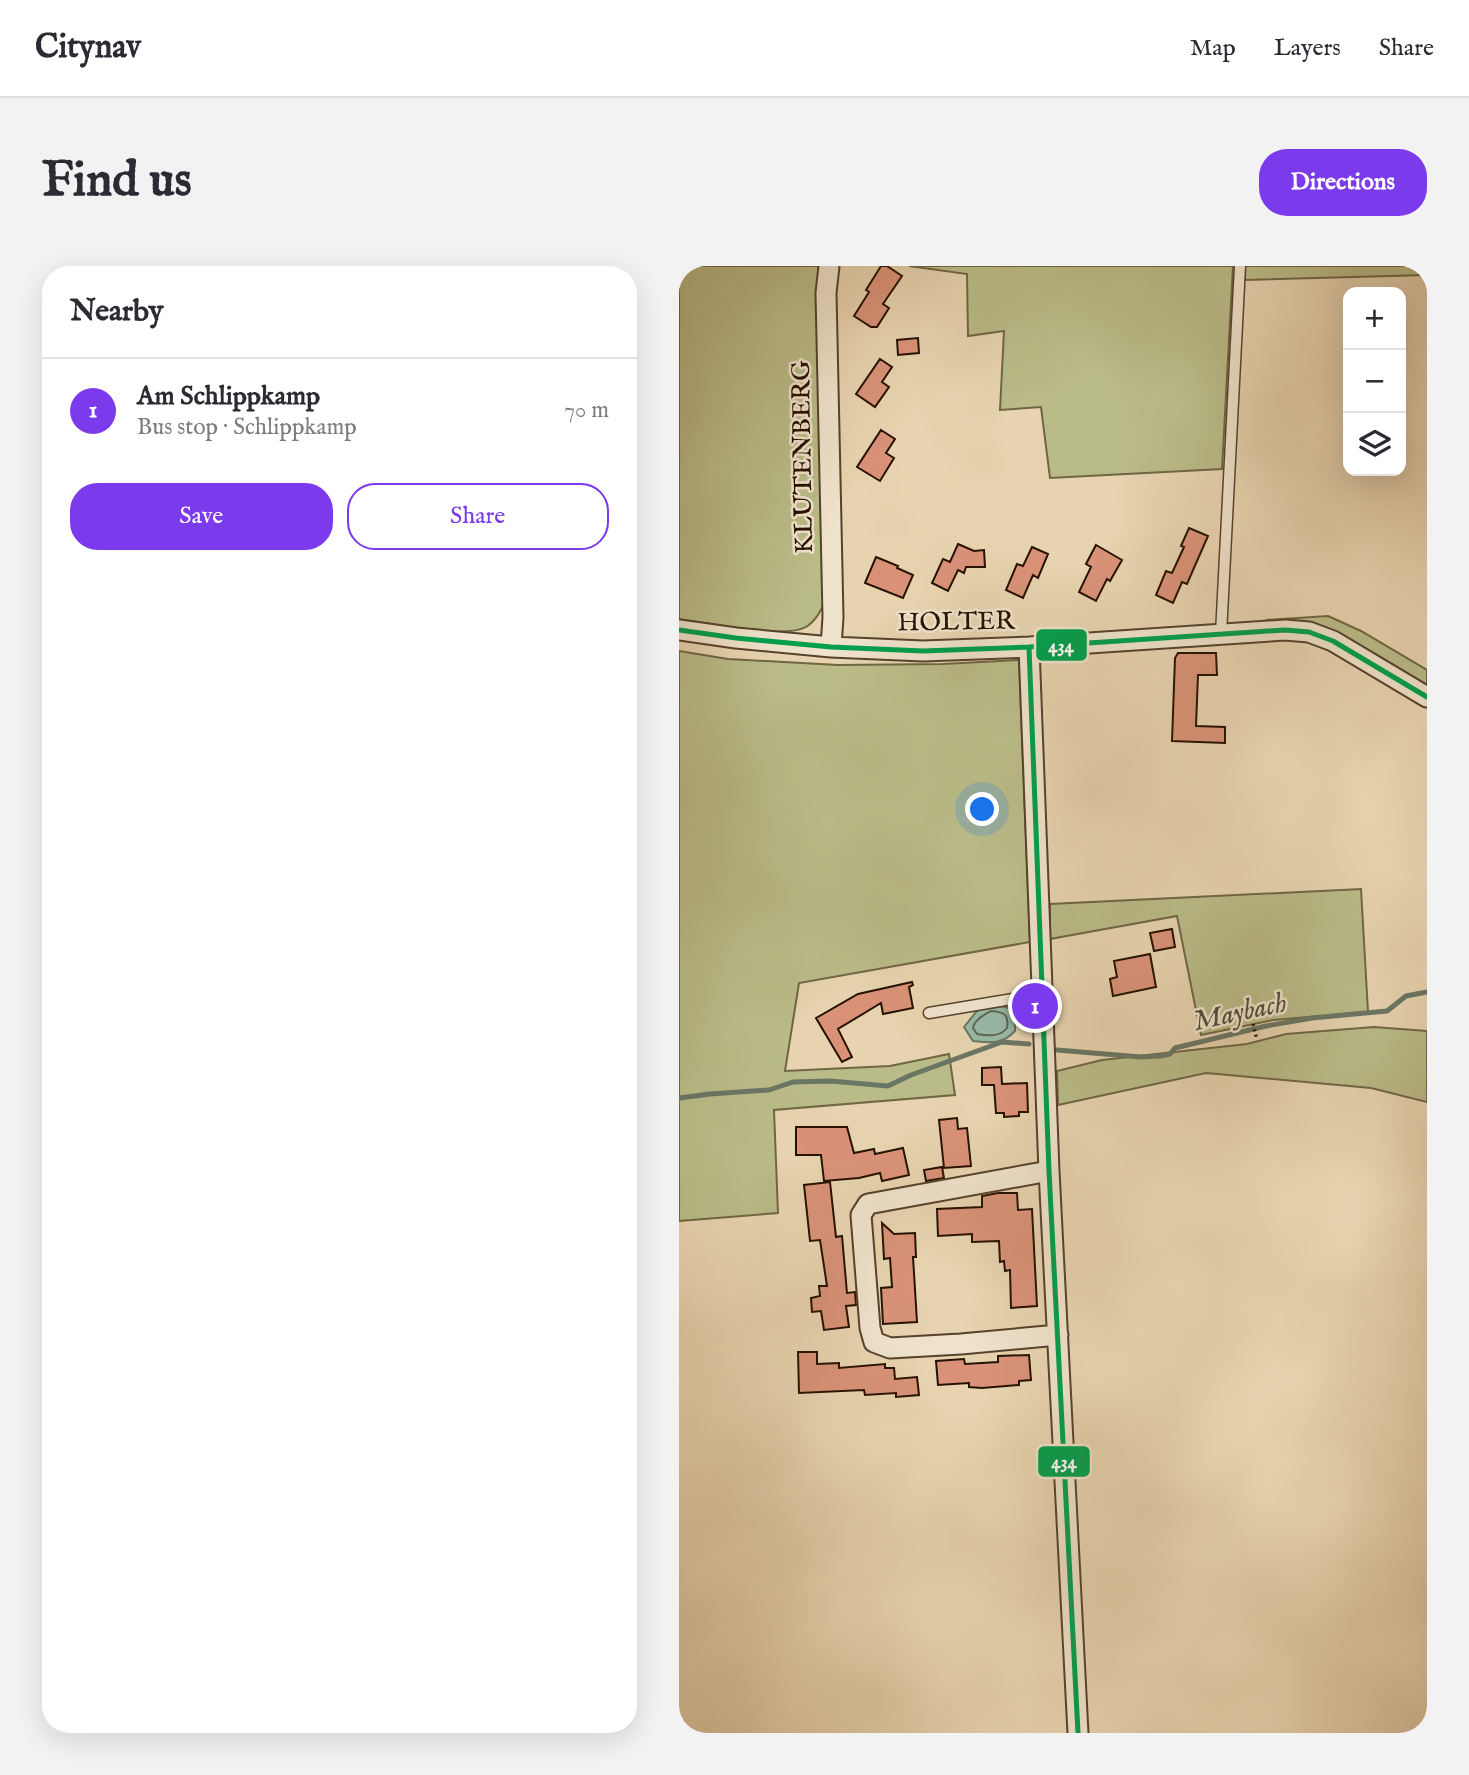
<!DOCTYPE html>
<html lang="en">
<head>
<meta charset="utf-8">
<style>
	body { margin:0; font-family:"IM FELL English",serif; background:#f2f2f3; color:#2b2b33 }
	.controls { position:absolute; right:21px; top:21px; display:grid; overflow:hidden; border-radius:14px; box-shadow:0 7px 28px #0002 }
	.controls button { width:63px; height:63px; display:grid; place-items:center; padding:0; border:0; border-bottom:2px solid #e1e1e2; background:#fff; color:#2b2b33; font:35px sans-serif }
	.you { position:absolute; left:304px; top:544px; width:24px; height:24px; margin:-18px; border:5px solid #fff; border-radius:50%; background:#1a73e8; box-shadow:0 0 0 10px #1a73e833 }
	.badge { display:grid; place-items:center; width:46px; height:46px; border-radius:50%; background:#7c3aed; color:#fff; font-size:23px; font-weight:700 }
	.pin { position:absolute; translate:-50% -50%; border:4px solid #fff; box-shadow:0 2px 7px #0006 }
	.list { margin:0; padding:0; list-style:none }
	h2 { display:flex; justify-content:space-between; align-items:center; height:91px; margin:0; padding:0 28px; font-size:30px }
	h2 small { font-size:23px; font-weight:400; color:#7c7c81 }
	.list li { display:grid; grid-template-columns:46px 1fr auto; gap:21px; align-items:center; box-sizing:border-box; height:105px; padding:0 28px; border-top:2px solid #e1e1e2 }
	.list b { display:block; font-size:26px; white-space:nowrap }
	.list p { margin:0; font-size:23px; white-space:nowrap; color:#7c7c81 }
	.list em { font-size:23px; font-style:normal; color:#7c7c81 }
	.actions { display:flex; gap:14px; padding:21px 28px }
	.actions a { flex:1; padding:16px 0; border:2px solid #7c3aed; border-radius:28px; text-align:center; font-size:24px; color:#7c3aed }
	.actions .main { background:#7c3aed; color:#fff }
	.icon { flex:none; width:38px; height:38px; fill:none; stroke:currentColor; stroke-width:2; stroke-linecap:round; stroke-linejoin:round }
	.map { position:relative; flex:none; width:748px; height:1467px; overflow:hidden; border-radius:28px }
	header { display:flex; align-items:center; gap:42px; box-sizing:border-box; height:98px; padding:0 35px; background:#fff; border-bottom:2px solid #e1e1e2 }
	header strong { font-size:33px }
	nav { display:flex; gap:38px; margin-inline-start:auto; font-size:24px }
	.intro { display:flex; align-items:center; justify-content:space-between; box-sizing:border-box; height:168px; padding:0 42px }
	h1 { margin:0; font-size:49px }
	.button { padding:18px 32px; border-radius:28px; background:#7c3aed; color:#fff; font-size:24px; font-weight:700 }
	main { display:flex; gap:42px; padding:0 42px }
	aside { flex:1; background:#fff; border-radius:28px; box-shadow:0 7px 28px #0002 }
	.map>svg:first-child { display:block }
	.green { fill:#b9bb88; stroke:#706644; stroke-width:2 }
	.water { fill:#97b9a6; stroke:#6a7664; stroke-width:2 }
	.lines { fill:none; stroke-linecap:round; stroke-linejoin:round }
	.shore { stroke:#5e6653; stroke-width:2 }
	.stream { stroke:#6a7664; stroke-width:5 }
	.building { fill:#d99278; stroke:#261200; stroke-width:2 }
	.service-casing { stroke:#56422c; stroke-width:13 }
	.minor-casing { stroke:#56422c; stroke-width:23 }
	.path { stroke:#261200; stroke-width:3.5; stroke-dasharray:2 3.5; stroke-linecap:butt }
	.service { stroke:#efe2cb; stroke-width:10 }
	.minor { stroke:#efe2cb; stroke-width:19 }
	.bus-1-casing { stroke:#efe2cb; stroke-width:10 }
	.bus-1 { stroke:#029f4d; stroke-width:5 }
	.labels { text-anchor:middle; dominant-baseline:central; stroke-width:5; stroke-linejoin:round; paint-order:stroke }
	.street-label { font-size:26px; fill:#261200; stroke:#efe2cb }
	.water-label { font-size:28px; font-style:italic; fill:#4e4c3a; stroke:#efe2cb }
	.line-badge { stroke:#efe2cb; stroke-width:2.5 }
	.badge-label { font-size:19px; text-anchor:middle; font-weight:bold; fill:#fff }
</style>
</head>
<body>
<header>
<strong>Citynav</strong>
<nav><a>Map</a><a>Layers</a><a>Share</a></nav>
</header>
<div class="intro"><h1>Find us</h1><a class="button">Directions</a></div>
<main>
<aside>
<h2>Nearby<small></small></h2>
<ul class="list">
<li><span class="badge">1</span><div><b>Am Schlippkamp</b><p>Bus stop · Schlippkamp</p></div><em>70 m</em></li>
</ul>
<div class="actions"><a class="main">Save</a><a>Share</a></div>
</aside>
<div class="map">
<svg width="748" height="1467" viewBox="0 0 748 1467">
	<rect width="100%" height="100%" fill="#e7d3af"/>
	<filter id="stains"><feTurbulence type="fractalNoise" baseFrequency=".00286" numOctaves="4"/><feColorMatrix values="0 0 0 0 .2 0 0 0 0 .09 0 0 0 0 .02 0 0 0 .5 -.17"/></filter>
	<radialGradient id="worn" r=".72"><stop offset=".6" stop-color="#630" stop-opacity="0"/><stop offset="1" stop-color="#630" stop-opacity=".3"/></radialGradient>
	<path class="green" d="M0,0H142L147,334C142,344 137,355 127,361C106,373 27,357 0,353Z
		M230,0H554L543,203L371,212L362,141L321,144L325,65L289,70L288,8Z
		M566,0H748V9L566,14Z
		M649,350L682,365L748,404V423C708,397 667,364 619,355C609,353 597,354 587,354Z
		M0,385L49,393L159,399L264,398L340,394L351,676L120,717L106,805L211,800L270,788L276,829L95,844L99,947L0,955Z
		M682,623L689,746L594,754L522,769L498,650L371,673V638Z
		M695,761L748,765V836L692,822L527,807L379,839L378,805L423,794L568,778L607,768Z"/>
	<path class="water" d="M310,738C331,740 337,742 336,765C323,779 312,777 294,775L285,761L297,746Z"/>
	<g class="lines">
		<path class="shore" d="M312,745C325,746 330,748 328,762C321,771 309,770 298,768L294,762C295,754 305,749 312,745Z"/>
		<path class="stream" d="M378,784L462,791L481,790L491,788L496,782L587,760L633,752L708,745L727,730L748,726
			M0,832L31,828L90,824L114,816L151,815L209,820L232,809L323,776L350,778"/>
	</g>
	<path class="building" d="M202,0H208L223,10L204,38L210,42L198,61H192L175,50L190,26L187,24Z
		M239,72L240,87L219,89L218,74Z
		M201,93L213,101L203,116L210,121L196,141L177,128Z
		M202,164L216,173L207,187L215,192L201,215L178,201Z
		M510,262L529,270L508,318L503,316L494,337L477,329L487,305L493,307L505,281L502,280Z
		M279,278L295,285L305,284L306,301H287L285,307L279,304L269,325L253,317L264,293L271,296Z
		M417,279L443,294L431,315L428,313L417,335L400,326L412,301L407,298Z
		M353,281L369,288L359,312L354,309L344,332L327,324L338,298L344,300Z
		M197,291L219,300L218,302L234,309L224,332L186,317Z
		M499,387H537L538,409H519L517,460L546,461V477L493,475L496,392Z
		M493,663L496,681L475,685L471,667Z
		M471,688L477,721L434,730L431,713L438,711L435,695Z
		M233,716L234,719L230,721L234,742L204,748L202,737L159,763L173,791L163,796L137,752L179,728Z
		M322,801L323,818L348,817L349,846H340V850L325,851V847H317L315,819H303V802Z
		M278,852L279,863L288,862L292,900L265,902L260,854Z
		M117,861H168L175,887L195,883L196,888L224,882L230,909L203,915L201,907L180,912L145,915L142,889H117Z
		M263,901L265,912L247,915L245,904Z
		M151,916L157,971L163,970L168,1027L176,1026L177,1039L167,1040L170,1061L145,1064L142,1045L133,1046L132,1032L141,1030L140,1020H148L141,974L131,975L125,919Z
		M319,927H338L339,944L353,943L358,1040L332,1042L331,1004L326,1005L325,995L321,996L320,975L293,976V968L259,970L258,943L303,941V930Z
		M203,957L215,968L236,967L237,991H234L238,1056L204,1058L202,1022L213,1021L211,992L205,993Z
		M119,1086H138V1098L160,1097V1102L206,1098V1102H215L216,1113L238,1111L240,1129L217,1131V1127L186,1129L185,1124L120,1127Z
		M350,1089L352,1114L340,1115V1119L303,1122L290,1121V1117L259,1119L257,1095L285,1093L286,1098L319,1096V1090Z"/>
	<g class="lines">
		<g class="service-casing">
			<path id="service" d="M542,368L561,0
				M250,747L363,728"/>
		</g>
		<g class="minor-casing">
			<path id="minor" d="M150,0L147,27L154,351L152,381
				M0,364L57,372L152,381L244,385L350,381L606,364L630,366L654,375L748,431
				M350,381L370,905L399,1467
				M370,905L189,938L182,949L191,1062L195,1076L211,1082L282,1078L379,1069"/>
		</g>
		<path class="path" d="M574,758L578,774"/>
		<use href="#service" class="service"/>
		<use href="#minor" class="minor"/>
		<g class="bus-1-casing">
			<path id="bus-1" d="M0,364L57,372L152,381L244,385L350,381L606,364L630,366L654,375L748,431
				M350,381L370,905L399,1467"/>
		</g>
		<use href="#bus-1" class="bus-1"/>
	</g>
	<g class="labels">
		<g class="street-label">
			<text transform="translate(124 191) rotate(-91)">KLUTENBERG</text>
			<text transform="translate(277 356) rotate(-1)">HOLTER</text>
		</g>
		<g class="water-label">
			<text transform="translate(561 747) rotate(-12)">Maybach</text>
		</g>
	</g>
	<g class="line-badge">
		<rect x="356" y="362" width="53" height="34" rx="7" fill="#029f4d"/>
		<rect x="358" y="1179" width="54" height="33" rx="7" fill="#029f4d"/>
	</g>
	<g class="badge-label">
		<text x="382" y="386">434</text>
		<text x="385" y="1202">434</text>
	</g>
	<rect width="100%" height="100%" filter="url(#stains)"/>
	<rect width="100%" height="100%" fill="url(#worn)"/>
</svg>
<div class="controls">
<button>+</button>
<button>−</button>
<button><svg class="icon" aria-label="layers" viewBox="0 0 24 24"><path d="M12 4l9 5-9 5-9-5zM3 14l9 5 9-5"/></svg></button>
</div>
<div class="you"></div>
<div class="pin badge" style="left:356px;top:740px">1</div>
</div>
</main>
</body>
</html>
